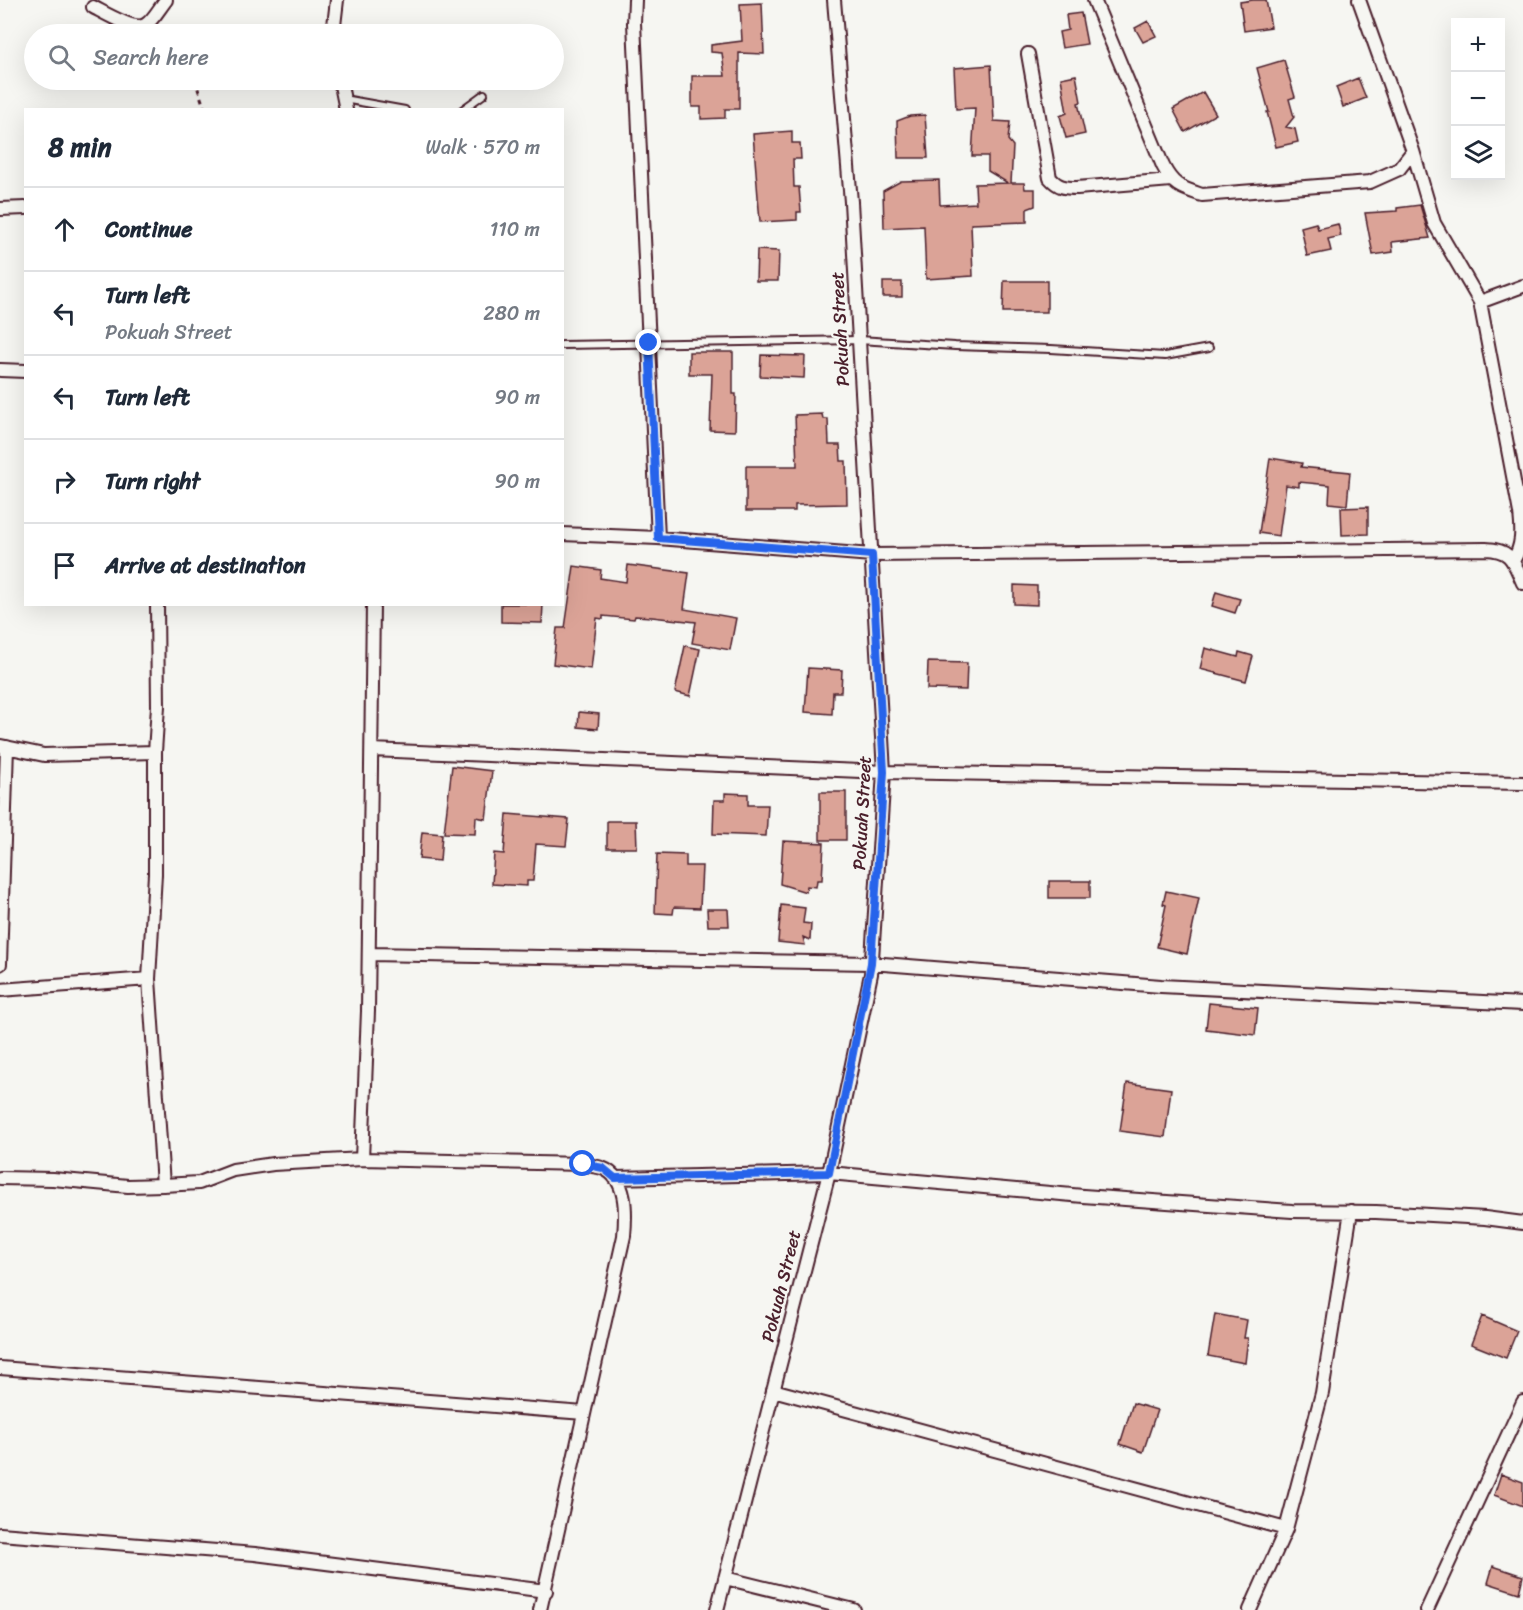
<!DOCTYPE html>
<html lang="en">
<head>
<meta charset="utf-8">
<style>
	body { margin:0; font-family:Sriracha,sans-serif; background:#f2f2f3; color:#1f2937 }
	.controls { position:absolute; right:18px; top:18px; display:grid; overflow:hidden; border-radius:0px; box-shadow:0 6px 24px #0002 }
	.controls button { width:54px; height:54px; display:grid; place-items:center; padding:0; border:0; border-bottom:2px solid #e0e1e3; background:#fff; color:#1f2937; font:30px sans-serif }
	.stop { position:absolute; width:18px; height:18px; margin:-14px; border:4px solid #2563eb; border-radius:50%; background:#fff }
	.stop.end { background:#2563eb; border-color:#fff; box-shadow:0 2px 6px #0008 }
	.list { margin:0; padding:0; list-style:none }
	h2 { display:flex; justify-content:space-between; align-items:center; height:78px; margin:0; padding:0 24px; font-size:26px }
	h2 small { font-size:20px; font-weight:400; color:#747a83 }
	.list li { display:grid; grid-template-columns:39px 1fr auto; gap:18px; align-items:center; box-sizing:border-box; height:84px; padding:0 24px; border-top:2px solid #e0e1e3 }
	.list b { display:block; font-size:22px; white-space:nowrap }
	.list p { margin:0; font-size:20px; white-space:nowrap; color:#747a83 }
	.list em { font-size:20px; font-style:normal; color:#747a83 }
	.icon { flex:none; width:33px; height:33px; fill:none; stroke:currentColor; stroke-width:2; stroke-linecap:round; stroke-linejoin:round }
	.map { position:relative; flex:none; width:1523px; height:1610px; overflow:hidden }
	.search { position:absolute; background:#fff; box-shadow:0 6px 24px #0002; left:24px; top:24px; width:540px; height:66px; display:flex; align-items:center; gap:15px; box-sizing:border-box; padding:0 21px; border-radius:33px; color:#747a83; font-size:22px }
	.panel { position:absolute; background:#fff; box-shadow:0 6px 24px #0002; left:24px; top:108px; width:540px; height:498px; border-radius:0px }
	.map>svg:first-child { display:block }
	.building { fill:#dba397; stroke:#4a1f2b; stroke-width:1.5 }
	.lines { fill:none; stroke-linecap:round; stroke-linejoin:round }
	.lane-casing { stroke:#4a1f2b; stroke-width:10 }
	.street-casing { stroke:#4a1f2b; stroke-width:16 }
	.path { stroke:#4a1f2b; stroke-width:3; stroke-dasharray:4.5 4.5; stroke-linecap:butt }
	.lane { stroke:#f6f6f2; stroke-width:6 }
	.street { stroke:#f6f6f2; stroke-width:12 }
	.route { stroke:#2563eb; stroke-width:8 }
	.labels { text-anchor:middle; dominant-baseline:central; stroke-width:4.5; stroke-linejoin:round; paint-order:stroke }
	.street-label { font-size:18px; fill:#4a1f2b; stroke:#f6f6f2 }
</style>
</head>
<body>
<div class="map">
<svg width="1523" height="1610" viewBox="0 0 1523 1610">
	<rect width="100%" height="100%" fill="#f6f6f2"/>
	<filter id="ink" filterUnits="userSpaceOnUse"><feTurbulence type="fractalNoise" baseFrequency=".0167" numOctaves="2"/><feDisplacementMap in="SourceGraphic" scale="12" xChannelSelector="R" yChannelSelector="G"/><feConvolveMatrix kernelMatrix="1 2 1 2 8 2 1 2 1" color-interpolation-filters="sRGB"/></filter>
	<g filter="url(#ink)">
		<path class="building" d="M1253,0H1266L1271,27L1244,31L1240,2Z
			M762,3L764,54L739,53V109H725V118L701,119V107H692V76H725L722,53L711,52V45L742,41L740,4Z
			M1081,13L1087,44L1062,48L1059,32L1068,30L1066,15Z
			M1148,21L1156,36L1143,42L1135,28Z
			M1284,60L1295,97L1289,99L1294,117L1286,127L1295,129L1298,142L1276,147L1267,112H1269L1257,68Z
			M991,65L994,121L1010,122L1008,140L1013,146L1011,183H1024L1025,189H1035V206L1027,209V222L971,224L973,276L926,279L924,226L884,228L883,191L901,181L939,180L940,205L976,203L975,184L1008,183L988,171V156H972L975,108L956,109L954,68Z
			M1076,75L1081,102L1078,103L1085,134L1066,138L1060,116L1067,113L1061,78Z
			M1358,78L1366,98L1343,107L1336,87Z
			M1203,92L1216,114L1185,132L1173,109Z
			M925,115L928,158H898L897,121L910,116Z
			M792,131V143H800L801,159H793L794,187H799L801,212H797V220L760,222L753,134Z
			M1420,205L1430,238L1392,242L1393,252L1373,255L1365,213L1397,211V208Z
			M1316,223L1318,229L1338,224L1341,236L1328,239L1331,251L1307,256L1301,227Z
			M757,250L779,251L778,281H756Z
			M1004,281H1047V312H1003Z
			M883,282H902V297H883Z
			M689,352H733V394H736L735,431L710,430L712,374H689Z
			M761,355L805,356L804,378L760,376Z
			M822,414L823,419H828L829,445H840L841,461H846L847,504L795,505V511H746V466H797L795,415Z
			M1270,458L1302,463L1301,467L1350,472L1347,505L1329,503L1330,485L1299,482V487L1286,485L1279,536L1259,533Z
			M1368,507V534L1342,535L1341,508Z
			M628,565L689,573L684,609L736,618L730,650L692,643L696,622L652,617L635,616L634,619L603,616V619L597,618L591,669L553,664L557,628H565L574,566L601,570L600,578L626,582Z
			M1014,585L1037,586V605L1014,604Z
			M1216,592L1240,599L1235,613L1212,606Z
			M501,604H543L542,623L501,622Z
			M685,646L700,649L690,696L675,692Z
			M1205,648L1238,657L1239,652L1253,656L1246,681L1200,669Z
			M928,662L967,663L966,690L927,689Z
			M808,668L842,670L841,692H833L832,714L805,712Z
			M579,712L599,714L598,729L578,727Z
			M452,766L492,771L486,819L476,817L475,834L444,833Z
			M820,792H846V840H820Z
			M725,793L748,794V805H768L766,836L713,834L714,800H725Z
			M507,814L569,819L566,846L536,844L533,881H527V886L492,884L494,853L504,854Z
			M607,821H636L637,848H607Z
			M422,832L442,834L440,861L419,859Z
			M783,841L824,843L822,880H817L816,887L807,886L806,892L780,884Z
			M657,854L686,855V866H702L700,908L674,907L673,914L655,913Z
			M1049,881H1090V898H1049Z
			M1166,891L1199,898L1187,954L1157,947L1166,905L1163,904Z
			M781,905L805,908L803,923L811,924L810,940L803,937L805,945L778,942Z
			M707,909H728L729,926H708Z
			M1209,1003L1258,1008L1255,1035L1206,1029Z
			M1127,1083L1171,1089L1165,1137L1120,1131Z
			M1215,1314L1247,1320L1244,1338H1248L1245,1363L1208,1356Z
			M1482,1316L1517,1331L1506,1358L1471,1344Z
			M1133,1403L1157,1410L1143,1452L1120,1444Z
			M1501,1474L1523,1482V1506L1494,1495Z
			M1493,1566L1523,1576L1519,1593L1488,1583Z"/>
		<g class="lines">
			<g class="lane-casing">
				<path id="lane" d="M344,99L405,110
					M462,110L484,94
					M562,345L859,340L955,346L1051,349L1165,356L1209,348"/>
			</g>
			<g class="street-casing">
				<path id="street" d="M635,0L634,23L658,538
					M1094,0L1163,166C1173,186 1181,188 1202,195L1370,182L1399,169L1413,151
					M1359,0L1413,151L1434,223L1480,302L1520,513C1522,531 1523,545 1513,561
					M93,7C103,12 134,31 145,25C153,21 160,7 166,0
					M333,34L337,0
					M1028,54L1050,178C1058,187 1064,188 1077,188L1171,180
					M340,80L346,110
					M0,209L26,208
					M1480,302L1523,286
					M0,370L26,371
					M562,534L658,538L872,555L1486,549C1512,550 1513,561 1523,583
					M157,604L158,706L155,752V874L149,979L163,1185
					M1,746L44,755L155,752
					M372,750L884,772L1523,783
					M369,954L871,963L1161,986L1523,1004
					M0,964L7,747
					M0,990L149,979
					M362,1159L368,1011L373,604
					M0,1178L53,1179L128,1186L163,1185L199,1183L233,1170L273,1164L362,1159L583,1164C589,1166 596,1166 602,1168C628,1178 626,1213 624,1236L540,1610
					M615,1178L829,1173L1083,1196L1292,1211L1376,1212L1485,1218L1523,1223
					M0,1368L584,1413
					M773,1390L1286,1529
					M0,1534L255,1554L546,1591
					M725,1578L854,1610
					M717,1610L829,1173L871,974L884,772L851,202L834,0
					M1250,1610L1286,1529L1322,1393L1351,1211
					M1427,1610L1523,1402"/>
			</g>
			<path class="path" d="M195,80L205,110"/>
			<use href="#lane" class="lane"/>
			<use href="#street" class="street"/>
		</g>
	</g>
	<g class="lines" filter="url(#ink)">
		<path class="route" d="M583,1164L603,1168L615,1178L829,1173L871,963L884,772L872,555L658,538L649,343"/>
	</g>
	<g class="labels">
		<g class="street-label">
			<text transform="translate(840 329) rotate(-93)">Pokuah Street</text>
			<text transform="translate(862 813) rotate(-87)">Pokuah Street</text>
			<text transform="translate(781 1286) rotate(-76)">Pokuah Street</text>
		</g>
	</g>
</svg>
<div class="controls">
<button>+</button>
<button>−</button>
<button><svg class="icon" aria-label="layers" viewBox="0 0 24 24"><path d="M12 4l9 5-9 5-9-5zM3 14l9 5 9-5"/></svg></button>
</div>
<div class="stop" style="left:583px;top:1164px"></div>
<div class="stop end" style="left:649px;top:343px"></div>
<div class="search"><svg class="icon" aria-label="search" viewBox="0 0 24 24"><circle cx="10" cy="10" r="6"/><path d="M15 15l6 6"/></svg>Search here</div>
<section class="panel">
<h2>8 min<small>Walk · 570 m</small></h2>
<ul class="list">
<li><svg class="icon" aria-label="ahead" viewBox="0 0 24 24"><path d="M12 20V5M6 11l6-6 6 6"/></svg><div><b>Continue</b></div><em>110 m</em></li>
<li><svg class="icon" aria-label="left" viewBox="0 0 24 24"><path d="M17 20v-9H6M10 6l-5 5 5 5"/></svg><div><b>Turn left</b><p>Pokuah Street</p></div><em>280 m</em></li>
<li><svg class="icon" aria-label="left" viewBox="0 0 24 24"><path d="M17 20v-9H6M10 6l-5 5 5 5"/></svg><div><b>Turn left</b></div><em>90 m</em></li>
<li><svg class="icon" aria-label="right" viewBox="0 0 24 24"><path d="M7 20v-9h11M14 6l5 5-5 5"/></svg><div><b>Turn right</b></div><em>90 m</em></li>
<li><svg class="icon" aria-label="arrive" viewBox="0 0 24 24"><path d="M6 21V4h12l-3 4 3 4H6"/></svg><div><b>Arrive at destination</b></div></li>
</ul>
</section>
</div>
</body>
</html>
